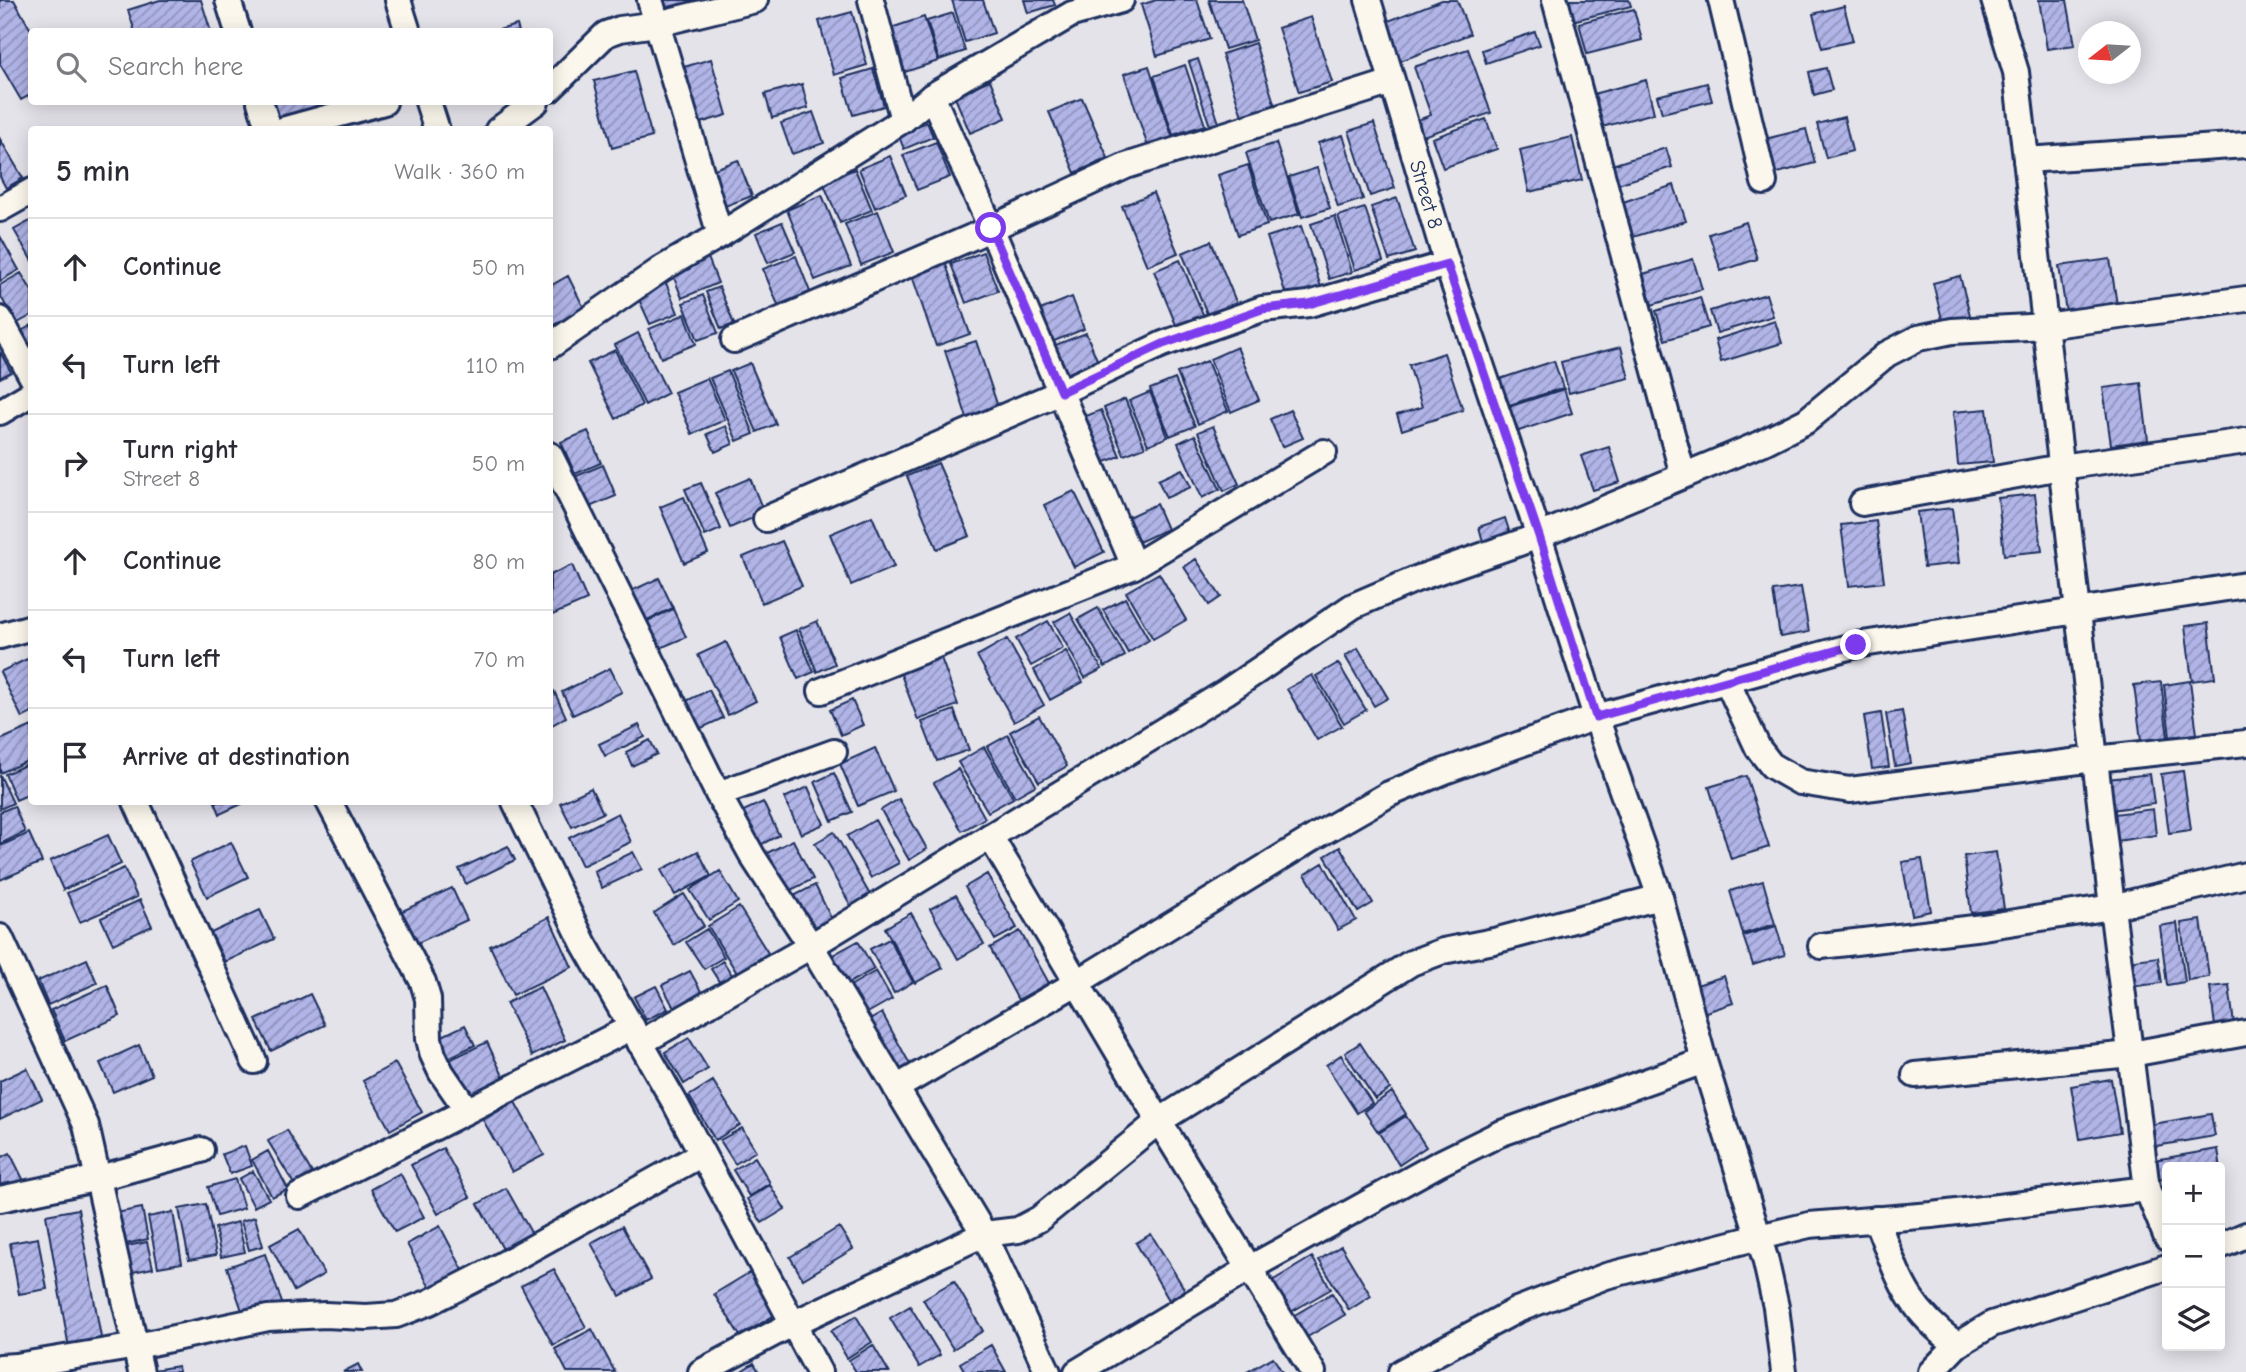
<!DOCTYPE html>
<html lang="en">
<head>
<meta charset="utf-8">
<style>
	body { margin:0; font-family:"Comic Neue",sans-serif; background:#f2f2f3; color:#2b2b33 }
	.controls { position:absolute; right:21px; bottom:21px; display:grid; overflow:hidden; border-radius:7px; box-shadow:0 4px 18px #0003 }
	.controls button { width:63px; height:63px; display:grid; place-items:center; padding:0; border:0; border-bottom:2px solid #e1e1e2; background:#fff; color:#2b2b33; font:35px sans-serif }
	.compass { position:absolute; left:2078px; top:21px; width:63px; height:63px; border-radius:50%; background:#fff; box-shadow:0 4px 18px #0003; rotate:253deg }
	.stop { position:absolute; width:21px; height:21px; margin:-16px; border:5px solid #7c3aed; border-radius:50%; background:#fff }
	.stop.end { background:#7c3aed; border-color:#fff; box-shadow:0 2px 7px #0008 }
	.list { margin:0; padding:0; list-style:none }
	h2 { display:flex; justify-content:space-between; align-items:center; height:91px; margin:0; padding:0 28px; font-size:30px }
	h2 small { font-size:23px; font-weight:400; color:#7c7c81 }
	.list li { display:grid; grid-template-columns:46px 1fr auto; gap:21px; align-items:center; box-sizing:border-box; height:98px; padding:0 28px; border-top:2px solid #e1e1e2 }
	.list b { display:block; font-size:26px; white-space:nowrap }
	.list p { margin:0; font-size:23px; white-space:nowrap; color:#7c7c81 }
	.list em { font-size:23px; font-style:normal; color:#7c7c81 }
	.icon { flex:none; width:38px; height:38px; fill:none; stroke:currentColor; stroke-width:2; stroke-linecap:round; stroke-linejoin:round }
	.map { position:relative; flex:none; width:2246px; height:1372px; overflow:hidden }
	.search { position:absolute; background:#fff; box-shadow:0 4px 18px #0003; left:28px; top:28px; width:525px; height:77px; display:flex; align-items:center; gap:18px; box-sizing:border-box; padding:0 24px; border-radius:7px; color:#7c7c81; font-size:26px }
	.panel { position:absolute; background:#fff; box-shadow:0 4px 18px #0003; left:28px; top:126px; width:525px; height:679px; border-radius:7px }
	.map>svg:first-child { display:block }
	.building { fill:url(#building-hatch); stroke:#1b2f5e; stroke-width:2 }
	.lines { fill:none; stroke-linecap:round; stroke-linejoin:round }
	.street-casing { stroke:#1b2f5e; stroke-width:30 }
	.street { stroke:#fbf7ec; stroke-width:24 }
	.route { stroke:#7c3aed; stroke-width:9 }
	.labels { text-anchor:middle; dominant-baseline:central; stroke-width:6; stroke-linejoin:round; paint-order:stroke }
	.street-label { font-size:21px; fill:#1b2f5e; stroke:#fbf7ec }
</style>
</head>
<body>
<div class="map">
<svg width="2246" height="1372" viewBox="0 0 2246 1372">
	<defs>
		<pattern id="building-hatch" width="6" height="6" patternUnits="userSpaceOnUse" patternTransform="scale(1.75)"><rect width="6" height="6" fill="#b1b4e6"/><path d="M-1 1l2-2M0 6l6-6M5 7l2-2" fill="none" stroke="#8f93be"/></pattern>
	</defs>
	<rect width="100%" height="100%" fill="#e5e3ea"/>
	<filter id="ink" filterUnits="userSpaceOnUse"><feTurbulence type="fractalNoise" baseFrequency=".0143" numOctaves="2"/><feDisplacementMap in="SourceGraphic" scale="14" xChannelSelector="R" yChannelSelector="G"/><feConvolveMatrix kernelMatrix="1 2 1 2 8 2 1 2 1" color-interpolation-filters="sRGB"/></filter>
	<g filter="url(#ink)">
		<path class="building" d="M0,0H14L32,32V94L21,100L0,64Z
			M160,0H201L211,32H135L128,10Z
			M657,0H698L701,8L662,19Z
			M952,0H983L994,33L965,42Z
			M1024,0H1053L1055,5L1028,13Z
			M1156,0H1197L1210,39L1157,56L1141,5Z
			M1209,0H1242L1255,40L1225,49Z
			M1442,0H1457L1470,34L1393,64L1378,25Z
			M1566,0H1629L1631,6L1572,21Z
			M2039,0H2067L2075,45L2047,49Z
			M1844,6L1853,41L1822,48L1813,14Z
			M1634,9L1642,40L1587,54L1579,23Z
			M852,12L867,65L834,75L819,21Z
			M953,13L965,51L939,60L927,21Z
			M924,17L938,61L905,72L891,28Z
			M1311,17L1332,82L1299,92L1278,28Z
			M517,25L519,32H491Z
			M1535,32L1540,45L1486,63L1482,50Z
			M1255,43L1275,106L1242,116L1222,54Z
			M1468,49L1491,113L1420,137L1415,121L1431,115L1414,67Z
			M711,59L727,115L690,126L674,70Z
			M1198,59L1219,123L1210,126L1189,62Z
			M1185,65L1205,125L1173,135L1154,76Z
			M1149,66L1173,139L1148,147L1124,74Z
			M1826,68L1832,90L1814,95L1809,72Z
			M873,69L884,106L853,115L842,78Z
			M634,71L652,137L612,148L594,81Z
			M990,80L1006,118L970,133L954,95Z
			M1646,80L1654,113L1602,127L1593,94Z
			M1707,83L1712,101L1662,113L1657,96Z
			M802,84L808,108L772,118L765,94Z
			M1082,98L1108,158L1075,173L1049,112Z
			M265,102H332L334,108L273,127Z
			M813,112L824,143L792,154L781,123Z
			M1844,117L1852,151L1826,158L1817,124Z
			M1486,119L1497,149L1443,168L1432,138Z
			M927,122L933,137L904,149L898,134Z
			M1374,123L1395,188L1370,196L1349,131Z
			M1806,129L1815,163L1774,174L1765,139Z
			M1343,135L1363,199L1338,207L1318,143Z
			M1572,137L1582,180L1529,192L1520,150Z
			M0,139L23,178L6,188L0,177Z
			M936,142L950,177L917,190L903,155Z
			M1276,143L1299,214L1269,223L1246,153Z
			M1666,148L1672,167L1615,185L1609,166Z
			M890,156L906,195L875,208L859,169Z
			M738,160L752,196L717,209L704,173Z
			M1248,165L1267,225L1238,235L1218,175Z
			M1317,168L1330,208L1302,217L1289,177Z
			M855,169L872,210L840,223L823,182Z
			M1674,185L1686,221L1633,237L1623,202Z
			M1153,193L1178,253L1147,266L1122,206Z
			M822,195L851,266L815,280L787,210Z
			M1397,198L1415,252L1389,260L1371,207Z
			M1365,208L1383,261L1355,270L1338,216Z
			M878,211L894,252L861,265L845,224Z
			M1335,216L1352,272L1329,279L1311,224Z
			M32,220V261L14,230Z
			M782,222L795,252L768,263L756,233Z
			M1746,222L1757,259L1721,271L1709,234Z
			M1301,226L1322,290L1288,301L1267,237Z
			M0,236L19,270L0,281Z
			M1211,241L1239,309L1210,321L1182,253Z
			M983,252L998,291L966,303L951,264Z
			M707,255L718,283L682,298L671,270Z
			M796,256L810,292L778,305L763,269Z
			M943,256L970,334L936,346L909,267Z
			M1693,259L1702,289L1652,305L1643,274Z
			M2110,259L2117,305L2066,312L2059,266Z
			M1180,260L1205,319L1178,330L1154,271Z
			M21,273L32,291V315L16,324L0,295V285Z
			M568,276L584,308L550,327V286Z
			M1960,276L1970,315L1943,323L1933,283Z
			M666,283L678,313L650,324L637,295Z
			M719,287L734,324L721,329L706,292Z
			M1766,294L1773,316L1717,333L1710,311Z
			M703,295L718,333L698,340L683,303Z
			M1072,297L1084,329L1052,342L1040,310Z
			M1700,297L1709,327L1665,340L1656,311Z
			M685,314L696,344L661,358L649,329Z
			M1775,321L1782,343L1721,362L1715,340Z
			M32,325V360L16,334Z
			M638,333L668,393L645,405L615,345Z
			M1086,333L1098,362L1064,375L1053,346Z
			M976,341L998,407L967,418L945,351Z
			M1237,347L1259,400L1231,412L1210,359Z
			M1621,347L1629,378L1569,393L1561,362Z
			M615,350L642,405L616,419L588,363Z
			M0,352L11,372L0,378Z
			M1444,353L1463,410L1402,430L1397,415L1422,407L1409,365Z
			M1207,361L1228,411L1198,424L1177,373Z
			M1554,361L1563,388L1506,406L1497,380Z
			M750,363L776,424L757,432L731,371Z
			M728,371L754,434L737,441L710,378Z
			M707,378L725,420L692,434L674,392Z
			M1175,379L1195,426L1170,436L1150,389Z
			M2141,383L2148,440L2111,445L2103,388Z
			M1564,389L1572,413L1516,432L1508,407Z
			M1150,392L1168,437L1148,445L1129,401Z
			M1125,399L1145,447L1124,455L1104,408Z
			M1987,409L1993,462L1958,465L1953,412Z
			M1101,410L1120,456L1098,465L1079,419Z
			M1290,410L1303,438L1282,447L1270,419Z
			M726,426L733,444L715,452L707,434Z
			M1213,426L1239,484L1224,491L1198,432Z
			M588,431L601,463L575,474L561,442Z
			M1195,435L1220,489L1202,498L1178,443Z
			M1609,447L1620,482L1593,490L1581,456Z
			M938,463L970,536L937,549L907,476Z
			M603,465L616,496L587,508L574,477Z
			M1182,469L1191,487L1166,498L1158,480Z
			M750,478L764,513L730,528L715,493Z
			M701,483L721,529L705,536L685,489Z
			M1074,491L1104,552L1074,567L1044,505Z
			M2035,494L2042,551L2004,555L1998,498Z
			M684,497L708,553L684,563L660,507Z
			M1156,504L1167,529L1139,542L1128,517Z
			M1952,508L1959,563L1924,567L1917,512Z
			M872,516L894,567L851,585L830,534Z
			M1505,518L1512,540L1485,549L1479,527Z
			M1876,521L1884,582L1849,586L1841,525Z
			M782,541L802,586L762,603L743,557Z
			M1196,559L1221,597L1209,605L1184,567Z
			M572,565L587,600L550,616V575Z
			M1159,573L1186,620L1153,639L1126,592Z
			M659,578L673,608L645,621L631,591Z
			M1801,587L1809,632L1780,637L1773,591Z
			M1125,598L1149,640L1128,653L1103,610Z
			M1098,608L1125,656L1105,667L1078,619Z
			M673,609L686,637L658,649L645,622Z
			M1070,613L1102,669L1085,678L1054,622Z
			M817,621L835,664L817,672L799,629Z
			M1048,621L1063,648L1031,666L1016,639Z
			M2208,623L2215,678L2192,681L2185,626Z
			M796,630L814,672L798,679L780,637Z
			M1007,639L1044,705L1014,722L977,656Z
			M726,642L756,701L728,715L698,655Z
			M1358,648L1388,698L1374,706L1345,656Z
			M1066,651L1083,682L1050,700L1034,670Z
			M940,655L958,705L918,720L899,669Z
			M27,659L32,667V713L22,718L0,672Z
			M1338,663L1366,710L1344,723L1316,676Z
			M610,668L622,692L573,715L562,692Z
			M1312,675L1342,726L1317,740L1287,689Z
			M2190,681L2197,734L2170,737L2164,685Z
			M2161,682L2168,738L2141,741L2134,685Z
			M709,690L723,718L693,732L680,704Z
			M554,691L566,717L550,726V693Z
			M852,700L863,725L841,735L830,710Z
			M954,710L969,750L937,761L922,722Z
			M1902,711L1911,763L1895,766L1886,714Z
			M1881,713L1889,767L1872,769L1864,716Z
			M1039,716L1067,766L1039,782L1010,732Z
			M639,725L645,737L605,756L599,744Z
			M32,726V759L0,773V740Z
			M1008,735L1036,785L1015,797L987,747Z
			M650,740L657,754L632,766L626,752Z
			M984,747L1013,798L988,812L958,762Z
			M875,748L894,791L858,806L840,764Z
			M32,762V793L16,800L5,774Z
			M958,769L985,818L962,831L934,783Z
			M2183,771L2191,830L2169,833L2161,774Z
			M834,773L852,812L832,821L815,782Z
			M2150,774L2154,804L2111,810L2108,779Z
			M0,775L13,803L0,809Z
			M1746,776L1769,847L1731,859L1709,787Z
			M808,787L824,824L801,834L784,798Z
			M591,788L603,813L572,827L560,803Z
			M899,799L927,849L909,860L881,810Z
			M215,802H246L220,814Z
			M763,802L779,835L755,848L737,814Z
			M14,806L25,832L0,844V812Z
			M2153,809L2156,835L2117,841L2114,814Z
			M618,813L631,842L582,866L569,838Z
			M875,820L899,863L871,878L847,836Z
			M834,832L870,895L851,906L815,843Z
			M29,833L42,862L0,880V846Z
			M108,835L121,864L63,890L50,861Z
			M793,840L813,879L783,894L763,855Z
			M231,842L248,877L207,897L190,862Z
			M508,846L515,860L466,884L459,869Z
			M1340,847L1373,903L1358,912L1325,856Z
			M698,851L711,876L675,895L661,870Z
			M633,852L642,869L602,888L594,871Z
			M1996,852L2004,909L1971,913L1964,856Z
			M1922,859L1931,911L1912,915L1902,862Z
			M1323,863L1356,920L1338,930L1305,874Z
			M124,868L137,897L80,922L67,893Z
			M720,871L738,902L709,920L690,890Z
			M987,874L1017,928L995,940L965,887Z
			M1763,881L1775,924L1743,934L1730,891Z
			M815,885L831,918L803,933L786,900Z
			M452,888L467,920L413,945L398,913Z
			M684,894L704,926L674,945L654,913Z
			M956,895L984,944L958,959L930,909Z
			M140,900L152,926L113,944L101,918Z
			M739,907L768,953L737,973L708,926Z
			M260,910L274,939L225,962L211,933Z
			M911,913L943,968L915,983L885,928Z
			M549,917L572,967L513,995L490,946Z
			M2201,920L2209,977L2188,980L2181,923Z
			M2177,923L2185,982L2167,985L2160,926Z
			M1776,926L1785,955L1753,965L1743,936Z
			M707,929L724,957L704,969L686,942Z
			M1020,931L1049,983L1018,1000L990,948Z
			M889,939L913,982L894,993L870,949Z
			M858,941L874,969L840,988L824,960Z
			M2158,957L2162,983L2130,987L2126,961Z
			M87,959L97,983L48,1005L38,981Z
			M723,961L732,975L720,983L711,969Z
			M690,971L702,993L674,1008L662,985Z
			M876,971L892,999L857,1019L841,991Z
			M1724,976L1733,1003L1700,1014L1691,987Z
			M107,985L120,1016L65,1041L51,1010Z
			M2229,985L2235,1032L2216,1034L2210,987Z
			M656,986L668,1009L646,1020L634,997Z
			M540,987L565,1040L532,1056L506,1003Z
			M310,994L325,1025L271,1051L256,1020Z
			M882,1013L911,1066L891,1077L861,1025Z
			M465,1025L475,1045L446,1059L436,1039Z
			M689,1038L708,1069L684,1084L665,1052Z
			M487,1042L504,1078L460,1099L443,1063Z
			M1360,1043L1390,1089L1375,1099L1345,1053Z
			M139,1045L152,1075L113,1092L100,1063Z
			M1341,1055L1372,1103L1357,1113L1326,1065Z
			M395,1063L422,1112L390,1130L363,1081Z
			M27,1068L42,1099L0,1119V1081Z
			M2111,1079L2120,1132L2080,1139L2071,1086Z
			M713,1081L740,1125L715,1140L689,1096Z
			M1392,1092L1406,1114L1378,1132L1364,1111Z
			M515,1102L544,1155L512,1172L483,1120Z
			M2211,1114L2215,1136L2150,1147L2147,1125Z
			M1406,1116L1426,1147L1399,1165L1379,1133Z
			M742,1128L756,1151L735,1164L720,1140Z
			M287,1130L312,1173L294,1184L268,1141Z
			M245,1146L252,1166L230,1174L222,1154Z
			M443,1148L470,1197L438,1214L411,1165Z
			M2218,1149L2221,1169L2220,1167H2167V1178L2157,1180L2154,1160Z
			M268,1151L288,1189L272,1197L252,1160Z
			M10,1153L24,1181L2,1192L0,1187V1158Z
			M755,1157L770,1183L749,1196L733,1170Z
			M253,1171L269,1199L254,1207L239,1179Z
			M400,1173L424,1217L395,1232L371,1189Z
			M235,1179L244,1208L217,1216L208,1187Z
			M770,1185L785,1209L762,1223L747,1199Z
			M506,1188L533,1236L504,1251L478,1204Z
			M206,1204L216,1255L189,1260L179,1209Z
			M142,1208L148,1239L117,1246L111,1214Z
			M78,1209L102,1343L69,1348L46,1215Z
			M173,1212L182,1263L158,1267L148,1217Z
			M255,1217L263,1246L249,1250L241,1221Z
			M238,1222L245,1252L221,1257L215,1228Z
			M440,1226L463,1270L430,1288L407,1244Z
			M622,1226L651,1279L620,1296L591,1243Z
			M839,1227L853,1249L803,1279L790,1257Z
			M299,1229L324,1274L294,1291L270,1245Z
			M1151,1234L1185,1290L1169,1300L1136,1243Z
			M38,1238L47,1289L19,1294L10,1243Z
			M147,1242L153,1268L123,1274L117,1248Z
			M1341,1246L1371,1296L1349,1310L1319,1260Z
			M265,1254L283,1306L245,1319L227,1267Z
			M1312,1257L1331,1289L1291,1312L1272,1281Z
			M554,1269L586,1327L553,1345L521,1286Z
			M752,1271L778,1313L740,1336L714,1294Z
			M954,1281L983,1331L953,1349L923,1299Z
			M1332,1293L1345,1315L1304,1339L1291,1317Z
			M910,1306L940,1355L919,1367L890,1318Z
			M856,1316L872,1342L847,1358L831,1331Z
			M592,1329L615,1372H567L555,1349Z
			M873,1345L889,1372H856L849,1360Z
			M991,1345L1006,1372H965L960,1363Z
			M1273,1357L1282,1372H1247Z
			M754,1363L759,1372H740Z
			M358,1364L362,1372H343Z
			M178,1366L179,1372H147V1371Z"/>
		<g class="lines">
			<g class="street-casing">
				<g id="street">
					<path d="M228,0L238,32"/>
					<path d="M398,0L408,32"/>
					<path d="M650,0L720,235"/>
					<path d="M871,0L903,120"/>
					<path id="s1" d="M1368,0L1447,264L1539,536L1596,717L1660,897L1704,1061L1765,1258L1776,1307L1784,1372"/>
					<path d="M1555,0L1683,475"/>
					<path d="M1721,0L1764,182"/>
					<path d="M1994,0L2016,72L2112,907L2147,1189L2167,1238"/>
					<path d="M550,89L606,34L620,29L657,24L755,0"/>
					<path d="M932,96L991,228L1134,566"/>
					<path d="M260,102L269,130"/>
					<path d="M428,102L437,130"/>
					<path d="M282,130L384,102"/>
					<path d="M498,130L536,102"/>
					<path d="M2026,160L2246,145"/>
					<path d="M0,209L32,191"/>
					<path d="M0,319L32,377"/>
					<path d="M734,340L972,237L1126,166L1392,82"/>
					<path d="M550,346L663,268L720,235L903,120L932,96L1072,14L1121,0"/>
					<path d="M0,412L32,393"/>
					<path d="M550,455L718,794L753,857L811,946L984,1234L1048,1372"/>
					<path d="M1862,503L2061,467L2246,441"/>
					<path d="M766,519L1061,392L1163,344L1262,309L1309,304L1447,264"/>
					<path d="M0,636L32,627"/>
					<path d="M1726,679L1758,748L1772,766L1800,782L1850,790L2095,759L2246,743"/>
					<path d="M821,691L1134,566L1324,452"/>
					<path d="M718,794L834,752"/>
					<path d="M136,802L254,1061"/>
					<path d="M329,802L423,982L428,999L429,1039L433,1055L441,1072L467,1110"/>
					<path d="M515,802L584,944L675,1103L819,1372"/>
					<path d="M990,836L1159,1121L1313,1372"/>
					<path d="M0,937L86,1125L141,1372"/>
					<path d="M1821,946L1983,927L2112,907L2246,875"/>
					<path d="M640,1043L811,946L1226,692L1353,606L1416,579L1539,536L1762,443L1806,421L1887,354L1918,338L1952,331L2045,326L2246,299"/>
					<path d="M1915,1075L2131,1054L2246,1033"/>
					<path d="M896,1088L1078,982L1316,836L1389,794L1445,771L1596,717L1856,645L2246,585"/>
					<path d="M299,1196L632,1027"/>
					<path d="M0,1199L99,1178L201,1150"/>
					<path d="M1876,1219C1899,1277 1904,1306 1957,1345"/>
					<path d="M2220,1246L2246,1235"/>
					<path d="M0,1367L16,1366L137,1346L268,1318L325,1315L366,1317L396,1315L430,1302L489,1272L702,1154"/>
					<path d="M701,1372L792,1324L984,1234L1018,1230L1039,1219L1159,1121L1411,963L1443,951L1494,941L1660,897"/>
					<path d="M1077,1372L1250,1268L1438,1164L1499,1134L1704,1061"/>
					<path d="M1401,1372L1517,1310L1606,1276L1759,1237L1809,1225L1932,1215L2147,1189"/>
					<path d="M1931,1372L1957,1345L1992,1324L2167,1267"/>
				</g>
			</g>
			<use href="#street" class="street"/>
		</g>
	</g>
	<g class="lines" filter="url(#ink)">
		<path class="route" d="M991,228L1061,392L1163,344L1262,309L1309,304L1447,264L1539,536L1596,717L1856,645"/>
	</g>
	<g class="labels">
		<g class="street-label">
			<text stroke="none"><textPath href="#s1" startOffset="203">Street 8</textPath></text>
		</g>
	</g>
</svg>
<div class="controls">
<button>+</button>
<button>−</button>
<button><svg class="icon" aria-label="layers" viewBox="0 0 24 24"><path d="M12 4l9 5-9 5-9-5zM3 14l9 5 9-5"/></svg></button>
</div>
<svg class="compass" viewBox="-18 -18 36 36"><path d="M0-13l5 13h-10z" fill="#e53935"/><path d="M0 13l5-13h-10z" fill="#7c7c81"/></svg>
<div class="stop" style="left:991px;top:228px"></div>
<div class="stop end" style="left:1856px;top:645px"></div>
<div class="search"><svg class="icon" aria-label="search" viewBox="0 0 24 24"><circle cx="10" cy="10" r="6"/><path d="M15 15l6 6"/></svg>Search here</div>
<section class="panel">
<h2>5 min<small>Walk · 360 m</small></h2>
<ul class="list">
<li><svg class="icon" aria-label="ahead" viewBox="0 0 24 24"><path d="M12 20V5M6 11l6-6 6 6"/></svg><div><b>Continue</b></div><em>50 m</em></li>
<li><svg class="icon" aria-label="left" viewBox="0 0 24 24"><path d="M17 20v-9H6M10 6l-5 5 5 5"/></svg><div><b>Turn left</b></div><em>110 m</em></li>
<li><svg class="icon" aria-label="right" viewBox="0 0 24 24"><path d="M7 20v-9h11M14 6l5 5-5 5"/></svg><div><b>Turn right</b><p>Street 8</p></div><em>50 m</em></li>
<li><svg class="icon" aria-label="ahead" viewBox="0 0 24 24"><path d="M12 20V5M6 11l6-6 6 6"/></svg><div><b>Continue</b></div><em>80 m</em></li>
<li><svg class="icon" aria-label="left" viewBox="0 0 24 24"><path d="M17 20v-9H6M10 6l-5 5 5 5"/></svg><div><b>Turn left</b></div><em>70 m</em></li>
<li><svg class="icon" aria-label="arrive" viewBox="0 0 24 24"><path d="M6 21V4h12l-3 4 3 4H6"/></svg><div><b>Arrive at destination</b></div></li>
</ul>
</section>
</div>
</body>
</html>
